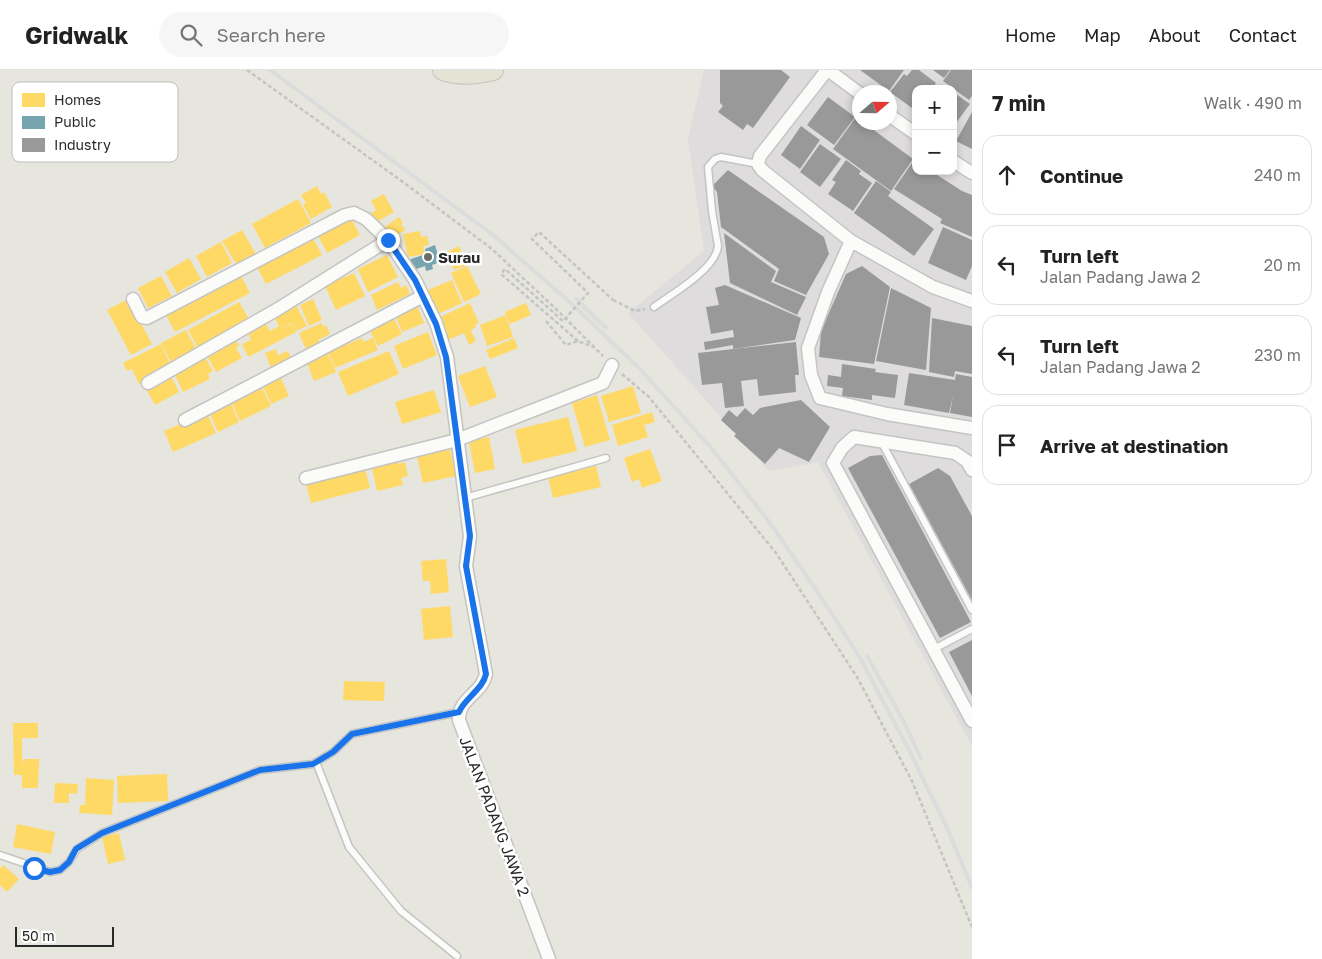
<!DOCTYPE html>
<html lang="en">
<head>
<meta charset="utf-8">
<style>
	body { margin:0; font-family:"Golos Text",sans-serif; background:#f6f6f6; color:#222 }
	.controls { position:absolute; right:15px; top:15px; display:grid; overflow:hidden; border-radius:10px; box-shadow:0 2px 8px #0003 }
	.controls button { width:45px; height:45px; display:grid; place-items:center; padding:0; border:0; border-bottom:1px solid #e0e0e0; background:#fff; color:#222; font:25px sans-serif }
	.compass { position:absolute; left:852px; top:15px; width:45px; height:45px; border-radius:50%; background:#fff; box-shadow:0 2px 8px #0003; rotate:70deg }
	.scale { position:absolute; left:15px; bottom:12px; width:99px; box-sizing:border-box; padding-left:5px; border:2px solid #292929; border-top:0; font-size:14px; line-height:18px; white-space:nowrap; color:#292929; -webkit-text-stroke:4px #fff; paint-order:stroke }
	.stop { position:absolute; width:15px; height:15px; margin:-11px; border:4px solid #1a73e8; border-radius:50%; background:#fff }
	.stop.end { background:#1a73e8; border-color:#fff; box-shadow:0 1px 5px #0008 }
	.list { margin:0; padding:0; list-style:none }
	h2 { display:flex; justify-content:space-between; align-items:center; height:65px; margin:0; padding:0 20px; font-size:21px }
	h2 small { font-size:16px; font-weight:400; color:#767676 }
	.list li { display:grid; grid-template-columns:32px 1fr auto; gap:15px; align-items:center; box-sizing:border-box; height:80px; margin:0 10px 10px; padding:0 10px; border:1px solid #e0e0e0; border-radius:15px }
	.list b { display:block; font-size:19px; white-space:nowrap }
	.list p { margin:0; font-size:16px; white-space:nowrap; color:#767676 }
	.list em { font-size:16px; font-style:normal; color:#767676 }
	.icon { flex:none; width:28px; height:28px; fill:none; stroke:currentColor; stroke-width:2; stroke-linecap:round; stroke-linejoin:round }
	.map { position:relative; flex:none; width:972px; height:889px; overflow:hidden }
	header { display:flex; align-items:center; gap:30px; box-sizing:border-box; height:70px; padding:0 25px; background:#fff; border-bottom:1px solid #e0e0e0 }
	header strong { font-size:24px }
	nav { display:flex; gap:28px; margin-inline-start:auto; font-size:18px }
	.search { width:350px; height:45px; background:#f6f6f6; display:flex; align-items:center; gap:12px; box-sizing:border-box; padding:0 18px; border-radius:28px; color:#767676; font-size:19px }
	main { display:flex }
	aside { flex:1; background:#fff }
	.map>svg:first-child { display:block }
	.industrial { fill:#dedcdd; fill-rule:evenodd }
	.homes { fill:#ffd966 }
	.public { fill:#76a5af }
	.industry { fill:#999 }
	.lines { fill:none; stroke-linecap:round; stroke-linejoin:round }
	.service-casing { stroke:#c4c4c3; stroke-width:9 }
	.minor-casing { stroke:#c4c4c3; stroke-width:15 }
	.primary-casing { stroke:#c3c3c0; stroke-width:22 }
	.path { stroke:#c4c4c3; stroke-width:2.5; stroke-dasharray:4 2.5; stroke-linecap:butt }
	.service { stroke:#fbfbfa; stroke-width:6 }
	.minor { stroke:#fbfbfa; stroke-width:12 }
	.primary { stroke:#e4e3d4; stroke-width:20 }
	.rail { stroke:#dddcdd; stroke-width:4 }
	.path-bridge { stroke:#c4c4c3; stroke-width:2.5; stroke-dasharray:4 2.5; stroke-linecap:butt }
	.route { stroke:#1a73e8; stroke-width:6 }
	.poi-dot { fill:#6b6b68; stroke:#fff; stroke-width:2 }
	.labels { text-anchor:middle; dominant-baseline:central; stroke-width:5; stroke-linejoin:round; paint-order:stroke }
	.poi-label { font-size:15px; font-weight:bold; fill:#292929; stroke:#fff; text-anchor:start }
	.street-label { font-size:15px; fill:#292929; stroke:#fff }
	.key { fill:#fff; stroke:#bfbfbf; stroke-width:1 }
	.key-label { font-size:14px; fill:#292929 }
</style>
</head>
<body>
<header>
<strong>Gridwalk</strong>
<div class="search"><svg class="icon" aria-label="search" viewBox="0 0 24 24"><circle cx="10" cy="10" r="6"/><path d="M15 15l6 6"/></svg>Search here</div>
<nav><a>Home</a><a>Map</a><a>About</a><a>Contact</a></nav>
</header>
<main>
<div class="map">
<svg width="972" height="889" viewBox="0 0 972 889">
	<rect width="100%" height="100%" fill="#e6e5de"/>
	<path class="industrial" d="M704,0H972V676L818,392L769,401L628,243L704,181L688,69ZM916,19H953V101H916ZM859,22H889V52H859Z"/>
	<path class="homes" d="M317,116L321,124L324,122L332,137L311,149L303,135L306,133L301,125Z
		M384,124L394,142L375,153L370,144L376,140L371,131Z
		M298,129L311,153L265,178L252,154Z
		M350,146L360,165L327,183L317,164Z
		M399,147L403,152L401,154L405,160L390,170L382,159Z
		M242,160L256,184L237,195L222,171Z
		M420,161L421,167L427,166L429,175L423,176L425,184L408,187L403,164Z
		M311,164L322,185L266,214L255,193Z
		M221,172L232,193L207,207L196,186Z
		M459,176L467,195L454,200L447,182Z
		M387,185L398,207L368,222L358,199Z
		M189,188L201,209L177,223L165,202Z
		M467,196L481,224L464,232L451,203Z
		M239,202L250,223L175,262L164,241Z
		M354,203L365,226L336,240L325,216Z
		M161,206L172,226L148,238L138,218Z
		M452,210L462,233L434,246L423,222Z
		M398,212L401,218L406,215L410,224L377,240L371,225Z
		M128,229L152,274L131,285L107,240Z
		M313,229L322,250L309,256L300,235Z
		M239,232L250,251L199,280L188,260Z
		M416,233L424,253L402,262L394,242Z
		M470,233L479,253L475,254L476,257L471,260L476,271L469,275L464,263L446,271L436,249Z
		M526,233L531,245L510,254L505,242Z
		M296,235L307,256L296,261L292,253L280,259L292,254L296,262L248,287L242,274L251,270L248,263L266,254L270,261L279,256L273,244Z
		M392,245L402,264L378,276L368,257Z
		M506,245L513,267L487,276L480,255Z
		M322,253L323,257L326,255L330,264L318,270L319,272L306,279L299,263Z
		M186,260L198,283L173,296L161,273Z
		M428,262L437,285L403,299L394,276Z
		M235,268L239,276L236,278L242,288L216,302L206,284Z
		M362,268L363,272L373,268L378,280L335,298L326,277L341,271L343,276Z
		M514,268L518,278L490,289L486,280Z
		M161,274L172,298L139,314L132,299L127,301L123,293Z
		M276,279L278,285L288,281L293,292L272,300L265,283Z
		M326,279L336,302L314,311L305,288Z
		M389,281L399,304L348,326L338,302Z
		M205,287L213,301L208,304L210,309L183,322L174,303Z
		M485,296L497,327L470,337L458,306Z
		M170,304L179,322L155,335L145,317Z
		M280,306L289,326L271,334L262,314Z
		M260,314L271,336L240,351L230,329Z
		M633,316L641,343L609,352L601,326Z
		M434,320L441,342L402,354L395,332Z
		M597,325L610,370L585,377L572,333Z
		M230,332L239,352L218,362L209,342Z
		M652,342L655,352L644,355L648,367L618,376L612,355Z
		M207,343L216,363L173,382L164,361Z
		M568,347L577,381L523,394L515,360Z
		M489,367L495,399L475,403L469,371Z
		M449,375L456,406L423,413L416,382Z
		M650,379L662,411L642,418L639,409L632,412L624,388Z
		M397,388L398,394L405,392L408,406L401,408L403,415L377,421L371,394Z
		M364,395L370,418L311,433L305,410Z
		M596,396L601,417L553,428L548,407Z
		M446,489L449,522L431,524L430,511H423L421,491Z
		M450,536L453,567L424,570L421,539Z
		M344,611L385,612L384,631L343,630Z
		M13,653H38V668H22V696L23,689H39L38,718H22V705H14Z
		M167,704L168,731L118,733L117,706Z
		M86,708L114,710L112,745L79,743L80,735H85Z
		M55,713L78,714L77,724L69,723V733H54Z
		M17,754L55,762L51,784L13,777Z
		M119,763L125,790L108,794L102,767Z
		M3,795L19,809L7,822L0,815V799Z"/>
	<path class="public" d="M435,175L440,192L432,195L433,199L426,201L425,196L411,201L408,190L426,184L425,179Z"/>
	<path class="industry" d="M720,0H781L790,7L753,58L747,54L743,60L718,42L723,36L720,33Z
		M860,0H904L889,21Z
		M912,0H919L936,13L932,19H916V41L890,22L904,4L907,6Z
		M933,0H950L944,8Z
		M951,0H972V26L969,30L943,11Z
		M953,22L970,34L953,57Z
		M828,27L855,47L834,75L807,55Z
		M972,42V79L956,71Z
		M856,47L859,50V52H863L913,89L891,121L833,79Z
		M801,56L820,70L800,99L781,85Z
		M820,74L841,89L820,117L800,102Z
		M846,90L861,101L859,104L872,113L853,141L828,124L836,112L832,110Z
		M914,90L916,91V101H931L962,121L972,125V167L940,153L942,149L894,119Z
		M728,100L824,167L829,184L806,225L774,211L779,199L721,157L717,122L712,116Z
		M876,111L891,122L888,126L934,159L914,186L854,143Z
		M943,157L972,170V196L966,210L928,193Z
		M724,163L776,201L771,212L806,227L797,245L730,213Z
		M862,196L890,217L874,294L819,287L821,261L846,204Z
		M725,215L801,248L795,270L733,279V275L705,280L704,272L734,267L733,260L711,264L706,237L719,235L715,218Z
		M891,218L931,238L926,300L876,291Z
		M932,248L972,256V304L955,301L954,307L929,302Z
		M796,272L799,305H795L796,322L759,326L757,309L741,311L744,336L725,338L722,313L702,315L698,283Z
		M842,294L876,299L875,302L898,305L895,328L872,325V330L842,326L843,318L827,316L828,305L841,307Z
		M909,303L955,310L956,304L972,307V347L950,343L953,326L949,343L904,335Z
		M801,330L830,357L809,392L779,378L765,394L734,366L736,364L721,350L729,340L737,347L745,338L753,345L760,338Z
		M882,385L971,552L940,568L848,398L870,386Z
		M938,398L950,406L972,446V530L909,414Z
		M972,570V626L949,582Z"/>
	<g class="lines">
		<g class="service-casing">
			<path id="service" d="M654,237C672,224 716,199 718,176L712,141L708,97L715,89L721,87L758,94
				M882,373L972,540
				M465,428L606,388
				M934,579L972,559
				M316,692L349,777L401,841L457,886
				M0,785L50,802L60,800L69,792L77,779L102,763L260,700L313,694L333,682L352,664L459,642"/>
		</g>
		<g class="minor-casing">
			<path id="minor" d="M827,0L760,86L758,94L762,100L851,171L933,217L972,231
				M828,0L859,23
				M889,45L916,64
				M953,91L972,103
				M851,171L828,222L808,278L811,305L820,328L887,344L972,358
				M133,229L142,247L147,248L345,145L354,143L366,149L388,170L415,210L436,253L447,287L470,466L466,496L486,604C482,624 458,628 459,650L549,889
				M148,313L278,239L388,170
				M185,350L423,226
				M972,400L967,391L955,383L854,367L842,378L833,393L972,651
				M306,408L457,370L603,313L612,295"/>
		</g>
		<g class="primary-casing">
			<path id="primary" d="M443,0C459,6 477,4 493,0"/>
		</g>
		<path class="path" d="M247,0L403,112L492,179L555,238L603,286
			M613,230L635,241L645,239
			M546,251L566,275L578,271L594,277
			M622,304L649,327L776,483L857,607L912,711L972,857"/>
		<use href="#service" class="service"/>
		<use href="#minor" class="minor"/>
		<use href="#primary" class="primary"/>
		<path class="rail" d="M270,0L493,165L573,235L641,300L713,380L770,453L819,524L860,588L909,680L948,760L972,818
			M576,229L606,258
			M867,586L903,650L921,688"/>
		<path class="path-bridge" d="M578,271L501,204L505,199L563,251L588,223L532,169L539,162L613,230"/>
	</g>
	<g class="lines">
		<path class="route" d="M34,798L50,802L60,800L69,792L76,779L102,763L260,700L313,694L333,682L352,664L459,642C465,628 483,619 486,604L466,496L470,466L446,287L436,254L415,210L388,170"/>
	</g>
	<circle class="poi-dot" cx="428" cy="187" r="5"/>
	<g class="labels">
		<g class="poi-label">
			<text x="438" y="187">Surau</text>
		</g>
		<g class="street-label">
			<text transform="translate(495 746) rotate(69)">JALAN PADANG JAWA 2</text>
		</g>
	</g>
	<rect x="12" y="12" width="166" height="80" rx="8" class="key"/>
	<rect x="22" y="23" width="23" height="14" fill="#ffd966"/>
	<rect x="22" y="46" width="23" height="13" fill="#76a5af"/>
	<rect x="22" y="68" width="23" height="14" fill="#999"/>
	<g class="key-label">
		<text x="54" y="35">Homes</text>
		<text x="54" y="57">Public</text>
		<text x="54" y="80">Industry</text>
	</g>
</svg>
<div class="controls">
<button>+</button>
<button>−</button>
</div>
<svg class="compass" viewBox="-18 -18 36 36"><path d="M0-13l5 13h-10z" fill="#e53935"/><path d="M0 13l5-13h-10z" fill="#767676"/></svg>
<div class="scale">50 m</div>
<div class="stop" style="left:34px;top:798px"></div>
<div class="stop end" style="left:388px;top:170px"></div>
</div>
<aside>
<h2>7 min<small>Walk · 490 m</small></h2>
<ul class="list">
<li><svg class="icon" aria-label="ahead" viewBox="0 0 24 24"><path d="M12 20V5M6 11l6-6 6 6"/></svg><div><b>Continue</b></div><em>240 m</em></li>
<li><svg class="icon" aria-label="left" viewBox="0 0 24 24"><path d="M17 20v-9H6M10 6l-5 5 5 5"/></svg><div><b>Turn left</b><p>Jalan Padang Jawa 2</p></div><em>20 m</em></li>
<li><svg class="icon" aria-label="left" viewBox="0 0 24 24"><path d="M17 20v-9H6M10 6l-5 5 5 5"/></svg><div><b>Turn left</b><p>Jalan Padang Jawa 2</p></div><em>230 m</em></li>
<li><svg class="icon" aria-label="arrive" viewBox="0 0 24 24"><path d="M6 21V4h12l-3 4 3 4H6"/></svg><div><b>Arrive at destination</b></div></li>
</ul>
</aside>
</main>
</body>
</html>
